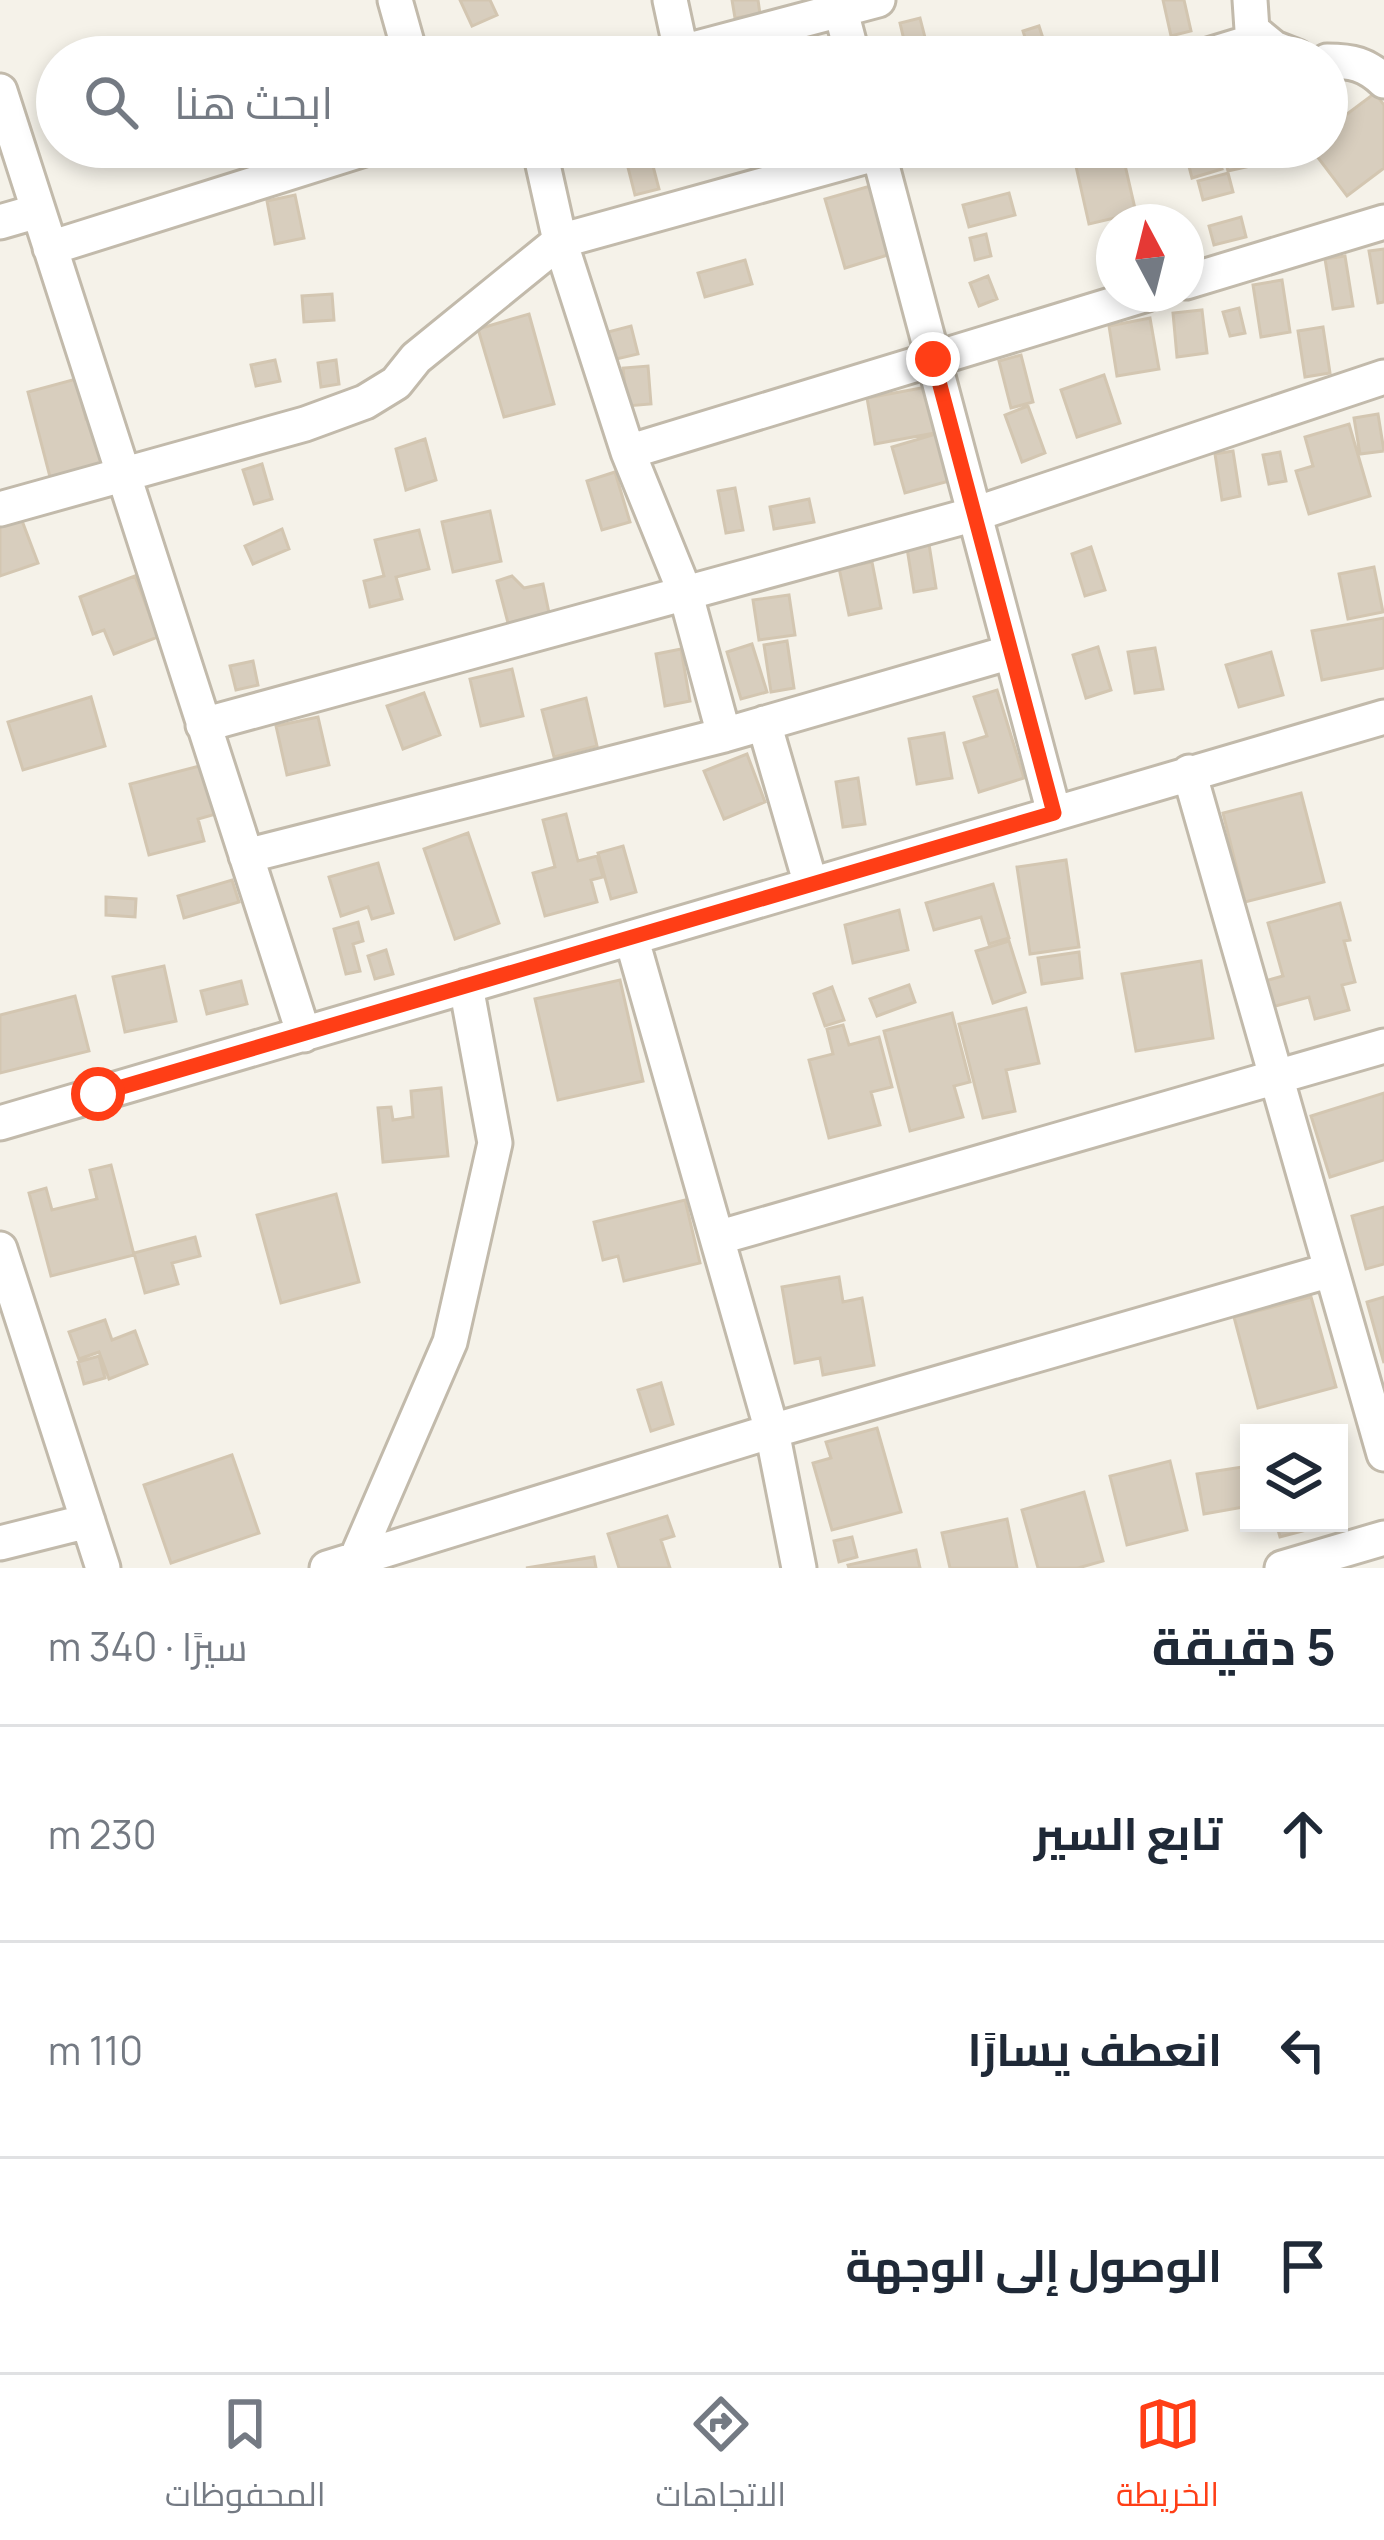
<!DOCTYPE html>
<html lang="ar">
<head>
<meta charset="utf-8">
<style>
	body { margin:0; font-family:Manrope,Cairo,sans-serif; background:#f6f6f7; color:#1f2937; direction:rtl }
	.controls { position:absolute; right:36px; bottom:36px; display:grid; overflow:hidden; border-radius:0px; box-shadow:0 6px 18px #0003 }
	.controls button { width:108px; height:108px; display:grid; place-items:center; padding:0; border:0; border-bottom:3px solid #e0e1e3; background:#fff; color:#1f2937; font:60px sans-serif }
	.compass { position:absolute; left:1096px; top:204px; width:108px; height:108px; border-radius:50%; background:#fff; box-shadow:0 6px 18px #0003; rotate:353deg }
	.stop { position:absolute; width:36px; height:36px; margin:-27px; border:9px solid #ff3e16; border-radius:50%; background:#fff }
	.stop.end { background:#ff3e16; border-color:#fff; box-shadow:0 3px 12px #0008 }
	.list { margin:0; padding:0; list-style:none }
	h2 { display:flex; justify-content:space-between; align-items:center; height:156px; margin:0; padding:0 48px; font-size:51px }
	h2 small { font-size:39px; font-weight:400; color:#747a83 }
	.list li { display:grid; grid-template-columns:78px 1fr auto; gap:36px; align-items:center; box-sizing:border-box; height:216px; padding:0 48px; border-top:3px solid #e0e1e3 }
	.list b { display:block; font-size:45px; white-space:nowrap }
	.list em { font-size:39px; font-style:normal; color:#747a83 }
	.icon { flex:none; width:66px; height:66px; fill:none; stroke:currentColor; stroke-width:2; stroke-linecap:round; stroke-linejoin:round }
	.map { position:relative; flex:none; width:1384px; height:1568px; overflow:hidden; direction:ltr }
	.search { position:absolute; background:#fff; box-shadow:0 6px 18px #0003; left:36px; right:36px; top:36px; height:132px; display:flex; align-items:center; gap:30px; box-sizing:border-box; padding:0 42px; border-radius:66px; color:#747a83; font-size:45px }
	.sheet { height:804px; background:#fff }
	nav { display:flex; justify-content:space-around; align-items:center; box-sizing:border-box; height:168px; border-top:3px solid #e0e1e3; background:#fff; font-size:33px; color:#747a83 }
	nav a { display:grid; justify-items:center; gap:6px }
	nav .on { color:#ff3e16 }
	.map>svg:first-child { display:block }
	.building { fill:#d8cebe; stroke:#d3c6b1; stroke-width:3 }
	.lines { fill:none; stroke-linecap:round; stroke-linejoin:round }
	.street-casing { stroke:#c2baab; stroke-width:39 }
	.street { stroke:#fff; stroke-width:33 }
	.route { stroke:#ff3e16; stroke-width:15 }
</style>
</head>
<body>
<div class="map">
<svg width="1384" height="1568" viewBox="0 0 1384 1568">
	<rect width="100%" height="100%" fill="#f5f2e9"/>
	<path class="building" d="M460,0H490L497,15L472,26Z
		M732,0H758L760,14L735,18Z
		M1163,0H1184L1191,31L1171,36Z
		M920,18L930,57H908L900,23Z
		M1039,26L1049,57H1031L1023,31Z
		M1375,93L1384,105V168L1347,196L1310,147H1327V129Z
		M648,147L659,189L635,195L623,148Z
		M1184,147H1215L1222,169L1192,178Z
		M1222,147H1269L1273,161L1228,171Z
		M1122,152L1136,213L1089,224L1075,162Z
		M1228,173L1233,192L1203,200L1198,181Z
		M870,186L891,254L845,268L825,199Z
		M1009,193L1015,215L969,227L963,205Z
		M295,195L304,238L275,244L267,201Z
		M1241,217L1246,237L1214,245L1209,226Z
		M986,234L991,256L975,260L970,238Z
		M1384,249V302L1378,303L1369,251Z
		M1345,256L1353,306L1333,309L1325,259Z
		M745,260L752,284L705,297L698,273Z
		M988,276L997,299L979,306L970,283Z
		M1282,280L1290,332L1261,337L1253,285Z
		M332,294L334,320L304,322L302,296Z
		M1239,308L1245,333L1230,336L1223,312Z
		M1202,310L1207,353L1177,357L1173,313Z
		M529,314L554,404L504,417L478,329Z
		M1150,318L1159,369L1117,376L1109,326Z
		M631,326L638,354L612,360L604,333Z
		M1323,327L1330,373L1305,377L1298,331Z
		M1021,355L1033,402L1011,408L999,361Z
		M275,360L280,381L256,386L251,365Z
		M336,360L339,384L321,387L318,363Z
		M648,366L651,404L627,406L623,368Z
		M1104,375L1120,423L1077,437L1061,390Z
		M76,379L86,419L94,417L106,462L50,477L28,392Z
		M932,386L940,432L875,444L867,398Z
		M1028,406L1045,453L1022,462L1005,415Z
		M1378,414L1384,451L1360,454L1354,418Z
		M1349,424L1370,496L1309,514L1296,471L1313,466L1305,437Z
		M939,433L953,480L905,493L892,447Z
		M425,439L436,480L406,490L396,449Z
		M1233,451L1240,496L1222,500L1215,454Z
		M1280,452L1286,481L1269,484L1263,455Z
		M262,464L272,499L254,504L243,470Z
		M615,472L630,522L602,530L587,481Z
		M735,488L743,530L726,533L718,491Z
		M809,499L814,522L774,529L770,507Z
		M490,511L501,561L453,572L442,522Z
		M21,518L38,563L0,576V526Z
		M282,529L289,549L253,564L245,546Z
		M419,530L429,569L396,577L402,599L370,607L364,581L384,576L375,540Z
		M928,538L936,588L914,592L906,542Z
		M1091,547L1105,590L1085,596L1072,554Z
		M872,562L881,608L849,615L839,568Z
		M1374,567L1383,612L1348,619L1339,574Z
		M135,576L158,637L114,654L104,630L93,634L80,597Z
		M512,576L524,588L543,584L549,613L508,623L497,581Z
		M789,595L795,635L759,640L753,600Z
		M1384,618V668L1322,680L1312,631Z
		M787,641L794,688L771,692L764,645Z
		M752,644L767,692L741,699L727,652Z
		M1098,647L1111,690L1086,698L1073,655Z
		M1155,648L1163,689L1135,693L1128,652Z
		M681,649L690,701L665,706L656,654Z
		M1271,652L1283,695L1239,707L1226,665Z
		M253,661L258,685L236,690L230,666Z
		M512,669L523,716L481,726L470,679Z
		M997,690L1024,778L979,792L964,743L987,736L974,697Z
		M424,693L440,735L403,749L387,706Z
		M91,697L105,746L23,770L8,722Z
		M586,698L597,746L554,757L542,710Z
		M318,717L329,765L287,775L276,726Z
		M944,733L952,778L917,784L909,739Z
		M747,754L765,802L724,819L704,771Z
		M203,765L216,814L198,819L204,841L149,855L130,784Z
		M858,778L865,824L843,827L836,782Z
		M1301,793L1324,882L1245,902L1223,813Z
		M566,814L578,861L597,856L603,877L591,880L597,902L545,916L533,873L555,867L543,820Z
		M468,833L499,923L455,939L424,849Z
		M623,846L636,892L611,899L598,853Z
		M1066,860L1079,947L1030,954L1017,867Z
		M378,863L393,913L372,919L368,907L341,916L329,877Z
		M232,880L239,902L184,918L178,896Z
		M993,884L1009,938L989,944L981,917L934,930L926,903Z
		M106,897L136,899L135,917L106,915Z
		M1340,903L1350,940L1344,941L1355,982L1342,985L1349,1010L1315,1019L1309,997L1272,1007L1265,981L1283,976L1268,923Z
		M899,910L908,950L853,963L845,925Z
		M358,922L363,941L353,944L360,971L346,974L334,929Z
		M1009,941L1025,992L993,1003L976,951Z
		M386,950L393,974L375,979L368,956Z
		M1079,952L1082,978L1042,984L1038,958Z
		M1201,961L1213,1038L1136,1051L1122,974Z
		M164,966L176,1021L125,1032L113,977Z
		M620,980L643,1081L558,1100L535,999Z
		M241,981L247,1004L207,1014L201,991Z
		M909,985L915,1002L877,1016L870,999Z
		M832,987L844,1020L825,1026L814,994Z
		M75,996L89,1051L0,1073V1015Z
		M1026,1008L1039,1063L1006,1070L1015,1111L983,1118L959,1024Z
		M952,1013L970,1082L954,1086L963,1117L910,1131L884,1031Z
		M843,1025L849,1045L879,1037L892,1087L871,1092L880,1125L829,1138L809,1060L833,1054L827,1029Z
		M441,1088L448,1156L383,1162L378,1108L391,1107L393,1120L413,1117L411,1091Z
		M1384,1093V1160L1330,1177L1311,1116Z
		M111,1165L134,1255L51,1276L29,1193L46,1188L52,1210L97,1199L90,1170Z
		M336,1194L359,1282L281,1303L257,1215Z
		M685,1200L700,1263L624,1281L618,1256L603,1260L594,1222Z
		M1384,1207V1264L1366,1269L1352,1216Z
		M195,1237L200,1256L172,1263L178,1284L145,1293L134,1253Z
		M839,1277L843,1302L862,1298L874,1365L823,1375L820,1358L795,1363L782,1287Z
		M1311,1297L1336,1387L1258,1408L1234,1317Z
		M1384,1297V1363L1367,1302Z
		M105,1320L112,1340L135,1331L147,1364L109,1379L99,1352L79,1359L69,1332Z
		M99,1356L105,1378L84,1384L78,1362Z
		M661,1383L673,1424L651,1431L638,1390Z
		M877,1428L901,1512L832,1530L813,1463L831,1458L826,1442Z
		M232,1455L259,1533L171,1563L144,1485Z
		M1170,1461L1187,1530L1127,1545L1110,1476Z
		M1249,1466V1506L1204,1514L1197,1474Z
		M1084,1492L1103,1561L1078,1568H1038L1022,1510Z
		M667,1516L674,1536L661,1540L670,1568H619L608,1534Z
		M1007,1519L1017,1568H950L942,1533Z
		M1276,1523H1333L1280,1537Z
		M852,1537L857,1557L839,1562L834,1541Z
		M916,1550L920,1568H849L848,1565Z
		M594,1557L596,1568H526Z"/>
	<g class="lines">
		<g class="street-casing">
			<path id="street" d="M395,0L411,57
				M670,0L681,51
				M838,0L853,57
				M1250,0L1252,30L1274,48L1297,57
				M663,57L878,0
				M1202,57L1261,39
				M1327,61C1352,61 1366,64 1384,81
				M0,91L304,1035
				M539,147L560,241L628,452L686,595L724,735
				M877,147L1054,813
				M0,222L38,211
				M50,248L371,147
				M1186,282L1384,222
				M628,452L1147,294
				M0,509L305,424L365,402L396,383L416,358L560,241L900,147
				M764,723L811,885
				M203,725L975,514L1384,377
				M1189,772L1384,1454
				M246,856L724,735L1011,652
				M632,940L772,1431L799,1568
				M0,1123L1384,717
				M717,1238L1384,1046
				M0,1249L103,1568
				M0,1543L88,1521
				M327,1568L772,1431L1331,1270
				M358,1568L356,1559L450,1342L495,1143L466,986
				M1282,1568L1384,1538"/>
		</g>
		<use href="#street" class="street"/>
	</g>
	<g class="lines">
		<path class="route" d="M98,1094L1054,813L933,359"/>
	</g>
</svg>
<div class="controls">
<button><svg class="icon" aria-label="layers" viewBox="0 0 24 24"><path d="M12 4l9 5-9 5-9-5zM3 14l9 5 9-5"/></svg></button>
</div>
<svg class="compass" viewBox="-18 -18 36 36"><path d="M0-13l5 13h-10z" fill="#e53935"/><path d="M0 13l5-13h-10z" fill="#747a83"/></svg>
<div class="stop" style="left:98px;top:1094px"></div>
<div class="stop end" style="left:933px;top:359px"></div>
<div class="search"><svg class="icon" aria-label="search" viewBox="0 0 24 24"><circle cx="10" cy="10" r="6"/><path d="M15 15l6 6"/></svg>ابحث هنا</div>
</div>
<section class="sheet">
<h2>5 دقيقة<small>سيرًا · 340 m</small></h2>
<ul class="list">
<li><svg class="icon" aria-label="ahead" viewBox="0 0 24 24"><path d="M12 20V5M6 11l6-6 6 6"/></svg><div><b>تابع السير</b></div><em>230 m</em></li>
<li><svg class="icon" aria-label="left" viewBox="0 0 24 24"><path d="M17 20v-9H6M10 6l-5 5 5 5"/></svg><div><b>انعطف يسارًا</b></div><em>110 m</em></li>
<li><svg class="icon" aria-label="arrive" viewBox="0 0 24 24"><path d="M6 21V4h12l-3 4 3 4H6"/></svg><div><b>الوصول إلى الوجهة</b></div></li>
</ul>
</section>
<nav>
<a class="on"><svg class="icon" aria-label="map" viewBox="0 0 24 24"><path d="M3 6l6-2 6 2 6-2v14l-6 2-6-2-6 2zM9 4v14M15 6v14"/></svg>الخريطة</a>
<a><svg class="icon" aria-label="directions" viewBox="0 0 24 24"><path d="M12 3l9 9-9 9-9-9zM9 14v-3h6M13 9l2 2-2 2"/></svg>الاتجاهات</a>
<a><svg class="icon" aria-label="saved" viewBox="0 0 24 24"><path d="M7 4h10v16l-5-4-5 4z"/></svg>المحفوظات</a>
</nav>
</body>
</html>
